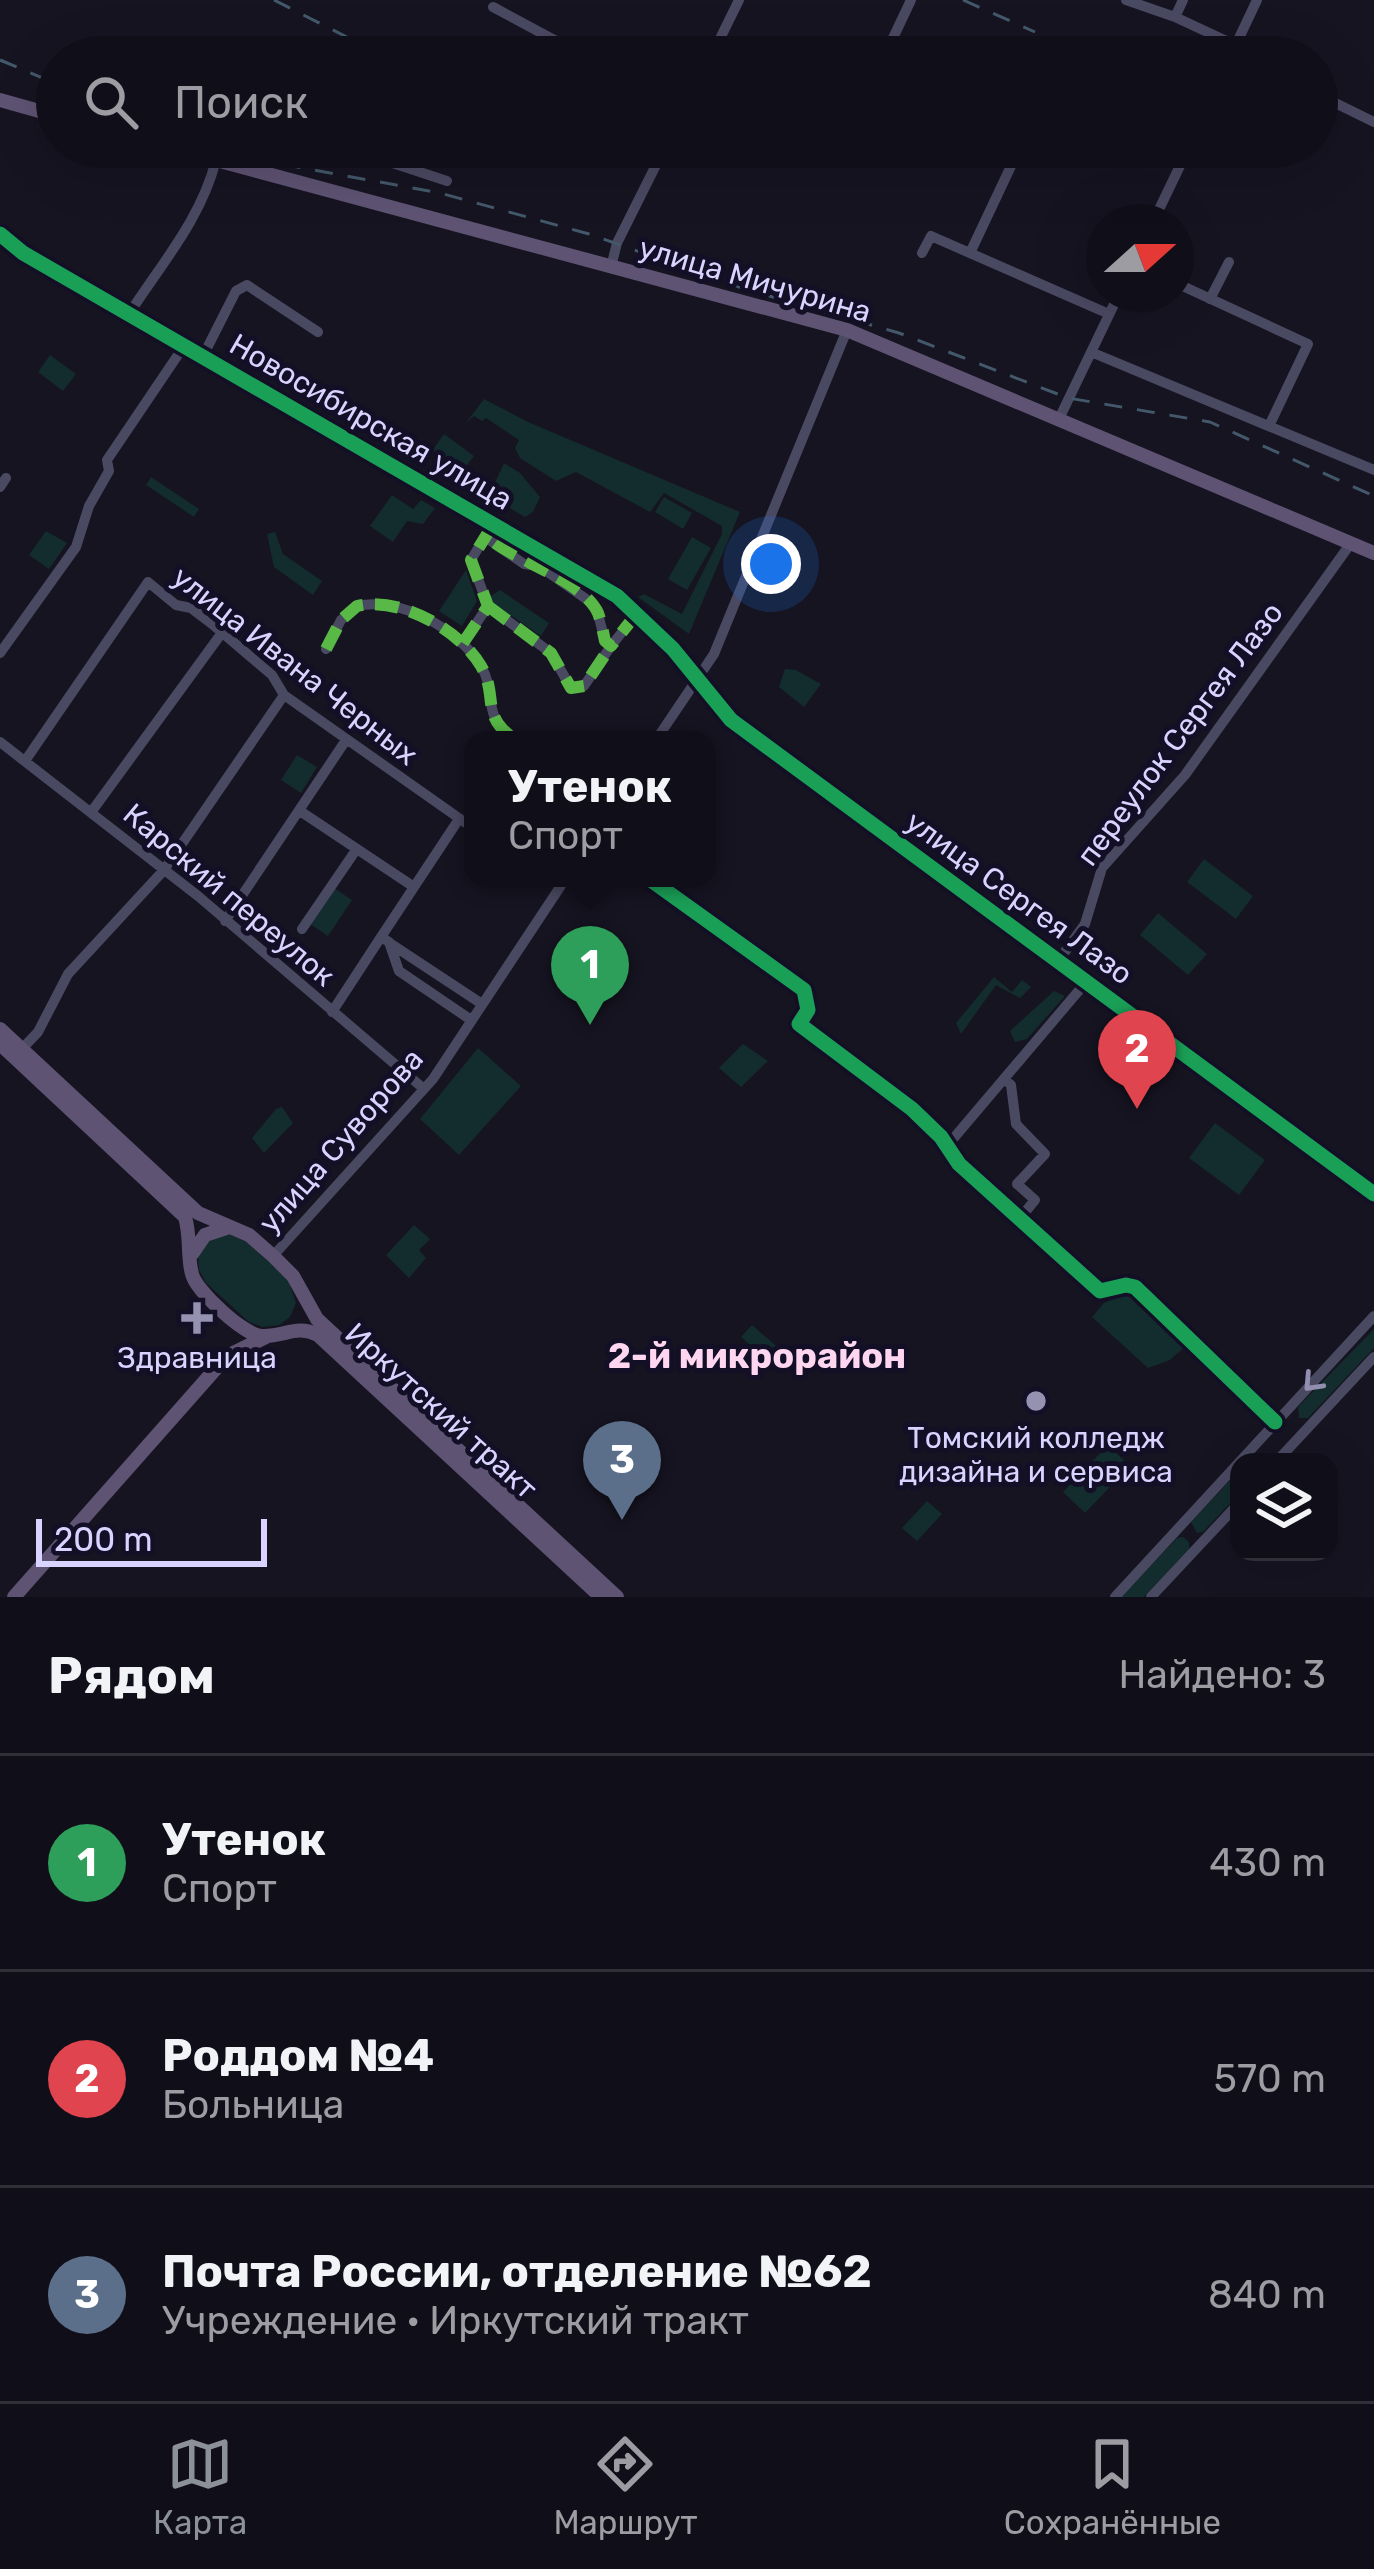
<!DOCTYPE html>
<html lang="ru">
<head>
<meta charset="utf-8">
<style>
	body { margin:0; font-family:Rubik,sans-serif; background:#191822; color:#f1f3f6 }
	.controls { position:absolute; right:36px; bottom:36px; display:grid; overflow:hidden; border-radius:24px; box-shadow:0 12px 48px #0002 }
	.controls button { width:108px; height:108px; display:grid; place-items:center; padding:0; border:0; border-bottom:3px solid #302f38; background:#100f19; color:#f1f3f6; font:60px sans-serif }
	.compass { position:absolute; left:1086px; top:204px; width:108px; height:108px; border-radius:50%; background:#100f19; box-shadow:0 12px 48px #0002; rotate:69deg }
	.scale { position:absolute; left:36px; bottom:30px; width:231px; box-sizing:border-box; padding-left:12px; border:6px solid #d9d4ff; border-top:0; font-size:33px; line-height:42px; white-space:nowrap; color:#d9d4ff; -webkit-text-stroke:9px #130f26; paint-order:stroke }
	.you { position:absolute; left:771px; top:564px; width:42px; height:42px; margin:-30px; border:9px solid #fff; border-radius:50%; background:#1a73e8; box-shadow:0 0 0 18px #1a73e833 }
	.badge { display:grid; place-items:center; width:78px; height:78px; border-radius:50%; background:#8c9099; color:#fff; font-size:39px; font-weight:700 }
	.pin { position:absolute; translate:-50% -99px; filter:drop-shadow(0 3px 6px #0008) }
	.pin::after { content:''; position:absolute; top:63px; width:42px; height:36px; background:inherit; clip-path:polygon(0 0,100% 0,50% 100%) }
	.popup { position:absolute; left:464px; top:731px; width:252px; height:156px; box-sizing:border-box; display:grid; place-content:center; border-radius:24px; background:#100f19; filter:drop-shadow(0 3px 9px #0005); font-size:39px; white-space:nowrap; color:#9c9ca2 }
	.popup b { font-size:45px; color:#f1f3f6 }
	.popup::after { content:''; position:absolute; left:50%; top:100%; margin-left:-24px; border:24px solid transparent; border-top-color:#100f19 }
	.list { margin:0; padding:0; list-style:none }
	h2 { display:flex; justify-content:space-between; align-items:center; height:156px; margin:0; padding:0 48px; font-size:51px }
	h2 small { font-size:39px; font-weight:400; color:#9c9ca2 }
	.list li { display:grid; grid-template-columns:78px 1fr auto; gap:36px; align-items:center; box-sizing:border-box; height:216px; padding:0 48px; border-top:3px solid #302f38 }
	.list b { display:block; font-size:45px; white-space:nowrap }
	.list p { margin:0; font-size:39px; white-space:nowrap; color:#9c9ca2 }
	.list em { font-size:39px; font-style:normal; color:#9c9ca2 }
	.icon { flex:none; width:66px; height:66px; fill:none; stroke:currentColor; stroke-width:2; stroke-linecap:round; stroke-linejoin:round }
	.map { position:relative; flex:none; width:1374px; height:1597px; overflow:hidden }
	.search { position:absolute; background:#100f19; box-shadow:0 12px 48px #0002; left:36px; right:36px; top:36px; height:132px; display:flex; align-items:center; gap:30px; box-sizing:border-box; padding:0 42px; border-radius:66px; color:#9c9ca2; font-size:45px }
	.sheet { height:804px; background:#100f19 }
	nav { display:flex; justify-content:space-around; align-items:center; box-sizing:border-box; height:168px; border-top:3px solid #302f38; background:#100f19; font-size:33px; color:#9c9ca2 }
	nav a { display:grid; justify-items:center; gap:6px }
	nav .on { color:#8c9099 }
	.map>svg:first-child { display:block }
	.green { fill:#132c2d }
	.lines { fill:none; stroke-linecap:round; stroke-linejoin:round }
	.minor { stroke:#4a4962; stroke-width:10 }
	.major { stroke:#5e5373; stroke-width:14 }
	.rail { stroke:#43596b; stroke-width:3; stroke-dasharray:18 15; stroke-linecap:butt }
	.quiet { stroke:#58b947; stroke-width:12; stroke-dasharray:24 12; stroke-linecap:butt }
	.cycleway-casing { stroke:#130f26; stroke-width:22 }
	.cycleway { stroke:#1a9f57; stroke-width:15 }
	.oneway { stroke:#928eb0 }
	.poi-dot { fill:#9591b1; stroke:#130f26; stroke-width:4.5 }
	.labels { text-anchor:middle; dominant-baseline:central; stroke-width:10; stroke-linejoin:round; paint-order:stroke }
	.street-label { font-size:30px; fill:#d9d4ff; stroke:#130f26 }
	.poi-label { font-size:30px; fill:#d9d4ff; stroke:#130f26 }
	.quarter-label { font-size:36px; font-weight:bold; fill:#ffd6f0; stroke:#130f26 }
</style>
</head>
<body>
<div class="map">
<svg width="1374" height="1597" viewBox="0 0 1374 1597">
	<rect width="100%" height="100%" fill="#161421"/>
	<path class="green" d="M50,355L76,374L63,391L38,372Z
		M484,399L528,422L740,512L689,634L638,597L644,594L682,614L722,534V526L664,493L650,512L576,472L556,481L520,458L515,448L519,440L486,418L482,421L474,416L466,423Z
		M444,434L474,456L462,472L432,451Z
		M504,463L520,473L540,497L533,512L525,517L489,496Z
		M151,477L199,509L194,517L146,485Z
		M392,495L413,509L421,500L435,508L423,524L407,521L393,542L370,526Z
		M664,497L692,513L683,529L655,512Z
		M46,531L67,543L49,569L29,555Z
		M275,532L283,554L322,581L313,595L274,567L267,534Z
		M692,537L711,548L687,590L668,579Z
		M466,570L477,601L462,626L439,611Z
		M500,590L549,623L541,636L491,602L488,598Z
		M785,669L796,670L821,684L804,707L779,687Z
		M297,755L317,767L301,793L281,780Z
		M1204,859L1253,896L1236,919L1187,882Z
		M334,888L352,900L328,936L310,924Z
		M1158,913L1207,954L1188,975L1140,935Z
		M994,977L1012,992L1022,980L1031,987L1020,998L996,985L961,1034L956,1023Z
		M1054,991L1065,996L1027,1039L1015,1042L1010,1031Z
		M743,1044L768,1061L741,1087L719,1068Z
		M478,1048L521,1086L459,1155L420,1119Z
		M282,1107L293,1123L264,1153L252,1138L276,1109Z
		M1215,1123L1265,1160L1239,1195L1189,1158Z
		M414,1225L430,1239L419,1250L426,1258L409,1278L386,1255Z
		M228,1233L244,1240L288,1279L296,1303L290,1317L279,1325L263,1327L249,1322L206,1283L199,1270L198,1254L208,1240Z
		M1134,1291L1188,1344L1170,1360L1148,1368L1092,1317L1104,1303Z
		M752,1325L782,1351L771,1363L741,1337Z
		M1374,1329V1348L1308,1418H1299L1298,1407Z
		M1108,1445L1130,1466L1085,1513L1063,1492Z
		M1239,1471V1494L1203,1532L1197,1533L1191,1522Z
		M927,1501L942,1514L917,1541L902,1528Z
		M1183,1537L1189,1542V1549L1144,1597H1121L1177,1538Z"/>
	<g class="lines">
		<path class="minor" d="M1126,0L1175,17
			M1183,0L1175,17L1235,45
			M493,7L586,57
			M711,57L739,0
			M884,57L911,0
			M1230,57L1257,0
			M1317,94L1374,122
			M334,163L353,150L447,181
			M1153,222L1189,147
			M0,234L23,253L617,596L673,649L731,720L1374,1194
			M922,253L931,236L1109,314
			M970,253L1012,164
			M611,267L617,243L665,147
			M1176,283L1308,344L1269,426
			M1210,299L1229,262
			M129,314C162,263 201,219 216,160
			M1091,352L1374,470
			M203,356L236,291L247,285L318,332
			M1058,421L1119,294
			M0,487L6,478
			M485,537L524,564L539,566L589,601L597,610L605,641L611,646L638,612
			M488,606L551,653L571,688L584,686L611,646
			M463,643L488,606L471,560L486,535
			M326,649L341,620L357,606C399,596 459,629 481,666C499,697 479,716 516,740
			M0,653L76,547L89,506L109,471L107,460L184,346
			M656,740L714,654L847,330
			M0,742L198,896L424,1089
			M25,761L148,582L176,605L191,608L212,624L272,675L284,695L473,828
			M92,811L221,634
			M300,811L414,887
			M459,819L381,937L389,942L399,971L471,1020
			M648,878L804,990L808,1010L799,1024L912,1109L941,1137L959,1164L1100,1291L1126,1285L1135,1287L1275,1422
			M225,921L346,740
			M302,929L356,850
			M391,944L482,1004
			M1059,960L1085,924L1102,868L1185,775L1351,543
			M332,1012L381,937
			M19,1052L38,1032L68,974L164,870L284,695
			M1004,1079L1011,1085L1016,1124L1045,1154L1017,1184L1035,1200L1021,1217
			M947,1146L1087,981
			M273,1256L433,1079L566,878
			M1276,1462L1374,1357
			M1115,1597L1374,1316
			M1151,1597L1239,1503"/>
		<path class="major" d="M0,100L57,116
			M168,147L847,330L1374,553
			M0,1029L198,1213L249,1235L273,1256L293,1276L317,1319L617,1597
			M0,1044L185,1217C191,1237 187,1256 192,1274C196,1291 245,1336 262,1336C284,1337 297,1324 318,1335L601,1597
			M192,1254L205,1235L229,1227
			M14,1597L227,1356L266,1337"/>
		<path class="rail" d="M274,0L386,57
			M963,0L1035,32
			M0,60L57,84
			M219,147L275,163L440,193L589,234L745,289L899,333L1068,398L1210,422L1374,496"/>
		<path class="quiet" d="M495,543C521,562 585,583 598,613C601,621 603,632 605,641L611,646L638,612
			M488,606L551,653L571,688L584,686L611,646
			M463,643L488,606L471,560L494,523
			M326,649L341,620L357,606C399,596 459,629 481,666C499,697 479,716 516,740"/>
		<g class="cycleway-casing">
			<path id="cycleway" d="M0,234L23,253L617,596L673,649L731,720L1374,1194
				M648,878L804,990L808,1010L799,1024L912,1109L941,1137L959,1164L1100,1291L1126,1285L1135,1287L1275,1422"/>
		</g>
		<use href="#cycleway" class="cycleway"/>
	</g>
	<defs><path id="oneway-chevron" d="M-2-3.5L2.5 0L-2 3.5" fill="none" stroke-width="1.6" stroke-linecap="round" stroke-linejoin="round" transform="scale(3)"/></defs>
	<use class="oneway" href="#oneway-chevron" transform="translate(1312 1383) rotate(133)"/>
	<g class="poi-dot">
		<path d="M191 1300h12v12h12v12h-12v12h-12v-12h-12v-12h12z"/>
		<circle cx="1036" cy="1401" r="12"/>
	</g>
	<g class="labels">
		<g class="street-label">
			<text transform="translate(755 280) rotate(16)">улица Мичурина</text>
			<text transform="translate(371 422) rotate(30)">Новосибирская улица</text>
			<text transform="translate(295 666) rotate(38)">улица Ивана Черных</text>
			<text transform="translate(1180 734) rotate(-53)">переулок Сергея Лазо</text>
			<text transform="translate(229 895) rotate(40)">Карский переулок</text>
			<text transform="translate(1019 898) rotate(36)">улица Сергея Лазо</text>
			<text transform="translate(341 1141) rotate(-49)">улица Суворова</text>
			<text transform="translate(441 1411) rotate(42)">Иркутский тракт</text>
		</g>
		<g class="poi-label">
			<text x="197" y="1358">Здравница</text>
			<text x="1036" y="1438">Томский колледж<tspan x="1036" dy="34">дизайна и сервиса</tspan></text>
		</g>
		<g class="quarter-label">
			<text x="757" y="1355">2-й микрорайон</text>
		</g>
	</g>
</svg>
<div class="controls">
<button><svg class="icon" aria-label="layers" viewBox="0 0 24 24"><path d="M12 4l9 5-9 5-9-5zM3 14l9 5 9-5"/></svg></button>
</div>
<svg class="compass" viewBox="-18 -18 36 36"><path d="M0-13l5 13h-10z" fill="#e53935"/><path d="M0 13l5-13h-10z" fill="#9c9ca2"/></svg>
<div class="scale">200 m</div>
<div class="you"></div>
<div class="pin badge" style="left:590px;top:1025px;background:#2e9e5b">1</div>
<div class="popup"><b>Утенок</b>Спорт</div>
<div class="pin badge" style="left:1137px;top:1109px;background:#e0444e">2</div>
<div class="pin badge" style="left:622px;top:1520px;background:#5c6f8a">3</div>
<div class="search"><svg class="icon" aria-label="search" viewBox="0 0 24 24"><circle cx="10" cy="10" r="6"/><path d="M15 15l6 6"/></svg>Поиск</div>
</div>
<section class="sheet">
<h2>Рядом<small>Найдено: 3</small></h2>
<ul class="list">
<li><span class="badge" style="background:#2e9e5b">1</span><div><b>Утенок</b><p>Спорт</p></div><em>430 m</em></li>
<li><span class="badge" style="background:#e0444e">2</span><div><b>Роддом №4</b><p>Больница</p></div><em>570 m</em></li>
<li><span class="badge" style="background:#5c6f8a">3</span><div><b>Почта России, отделение №62</b><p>Учреждение · Иркутский тракт</p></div><em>840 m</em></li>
</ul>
</section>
<nav>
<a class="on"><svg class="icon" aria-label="map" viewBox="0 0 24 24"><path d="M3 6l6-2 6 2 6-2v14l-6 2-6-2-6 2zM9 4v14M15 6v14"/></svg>Карта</a>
<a><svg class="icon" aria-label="directions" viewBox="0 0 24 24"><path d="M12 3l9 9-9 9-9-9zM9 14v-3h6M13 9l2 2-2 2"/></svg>Маршрут</a>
<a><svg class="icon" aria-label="saved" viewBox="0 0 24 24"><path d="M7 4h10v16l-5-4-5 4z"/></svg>Сохранённые</a>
</nav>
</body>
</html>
